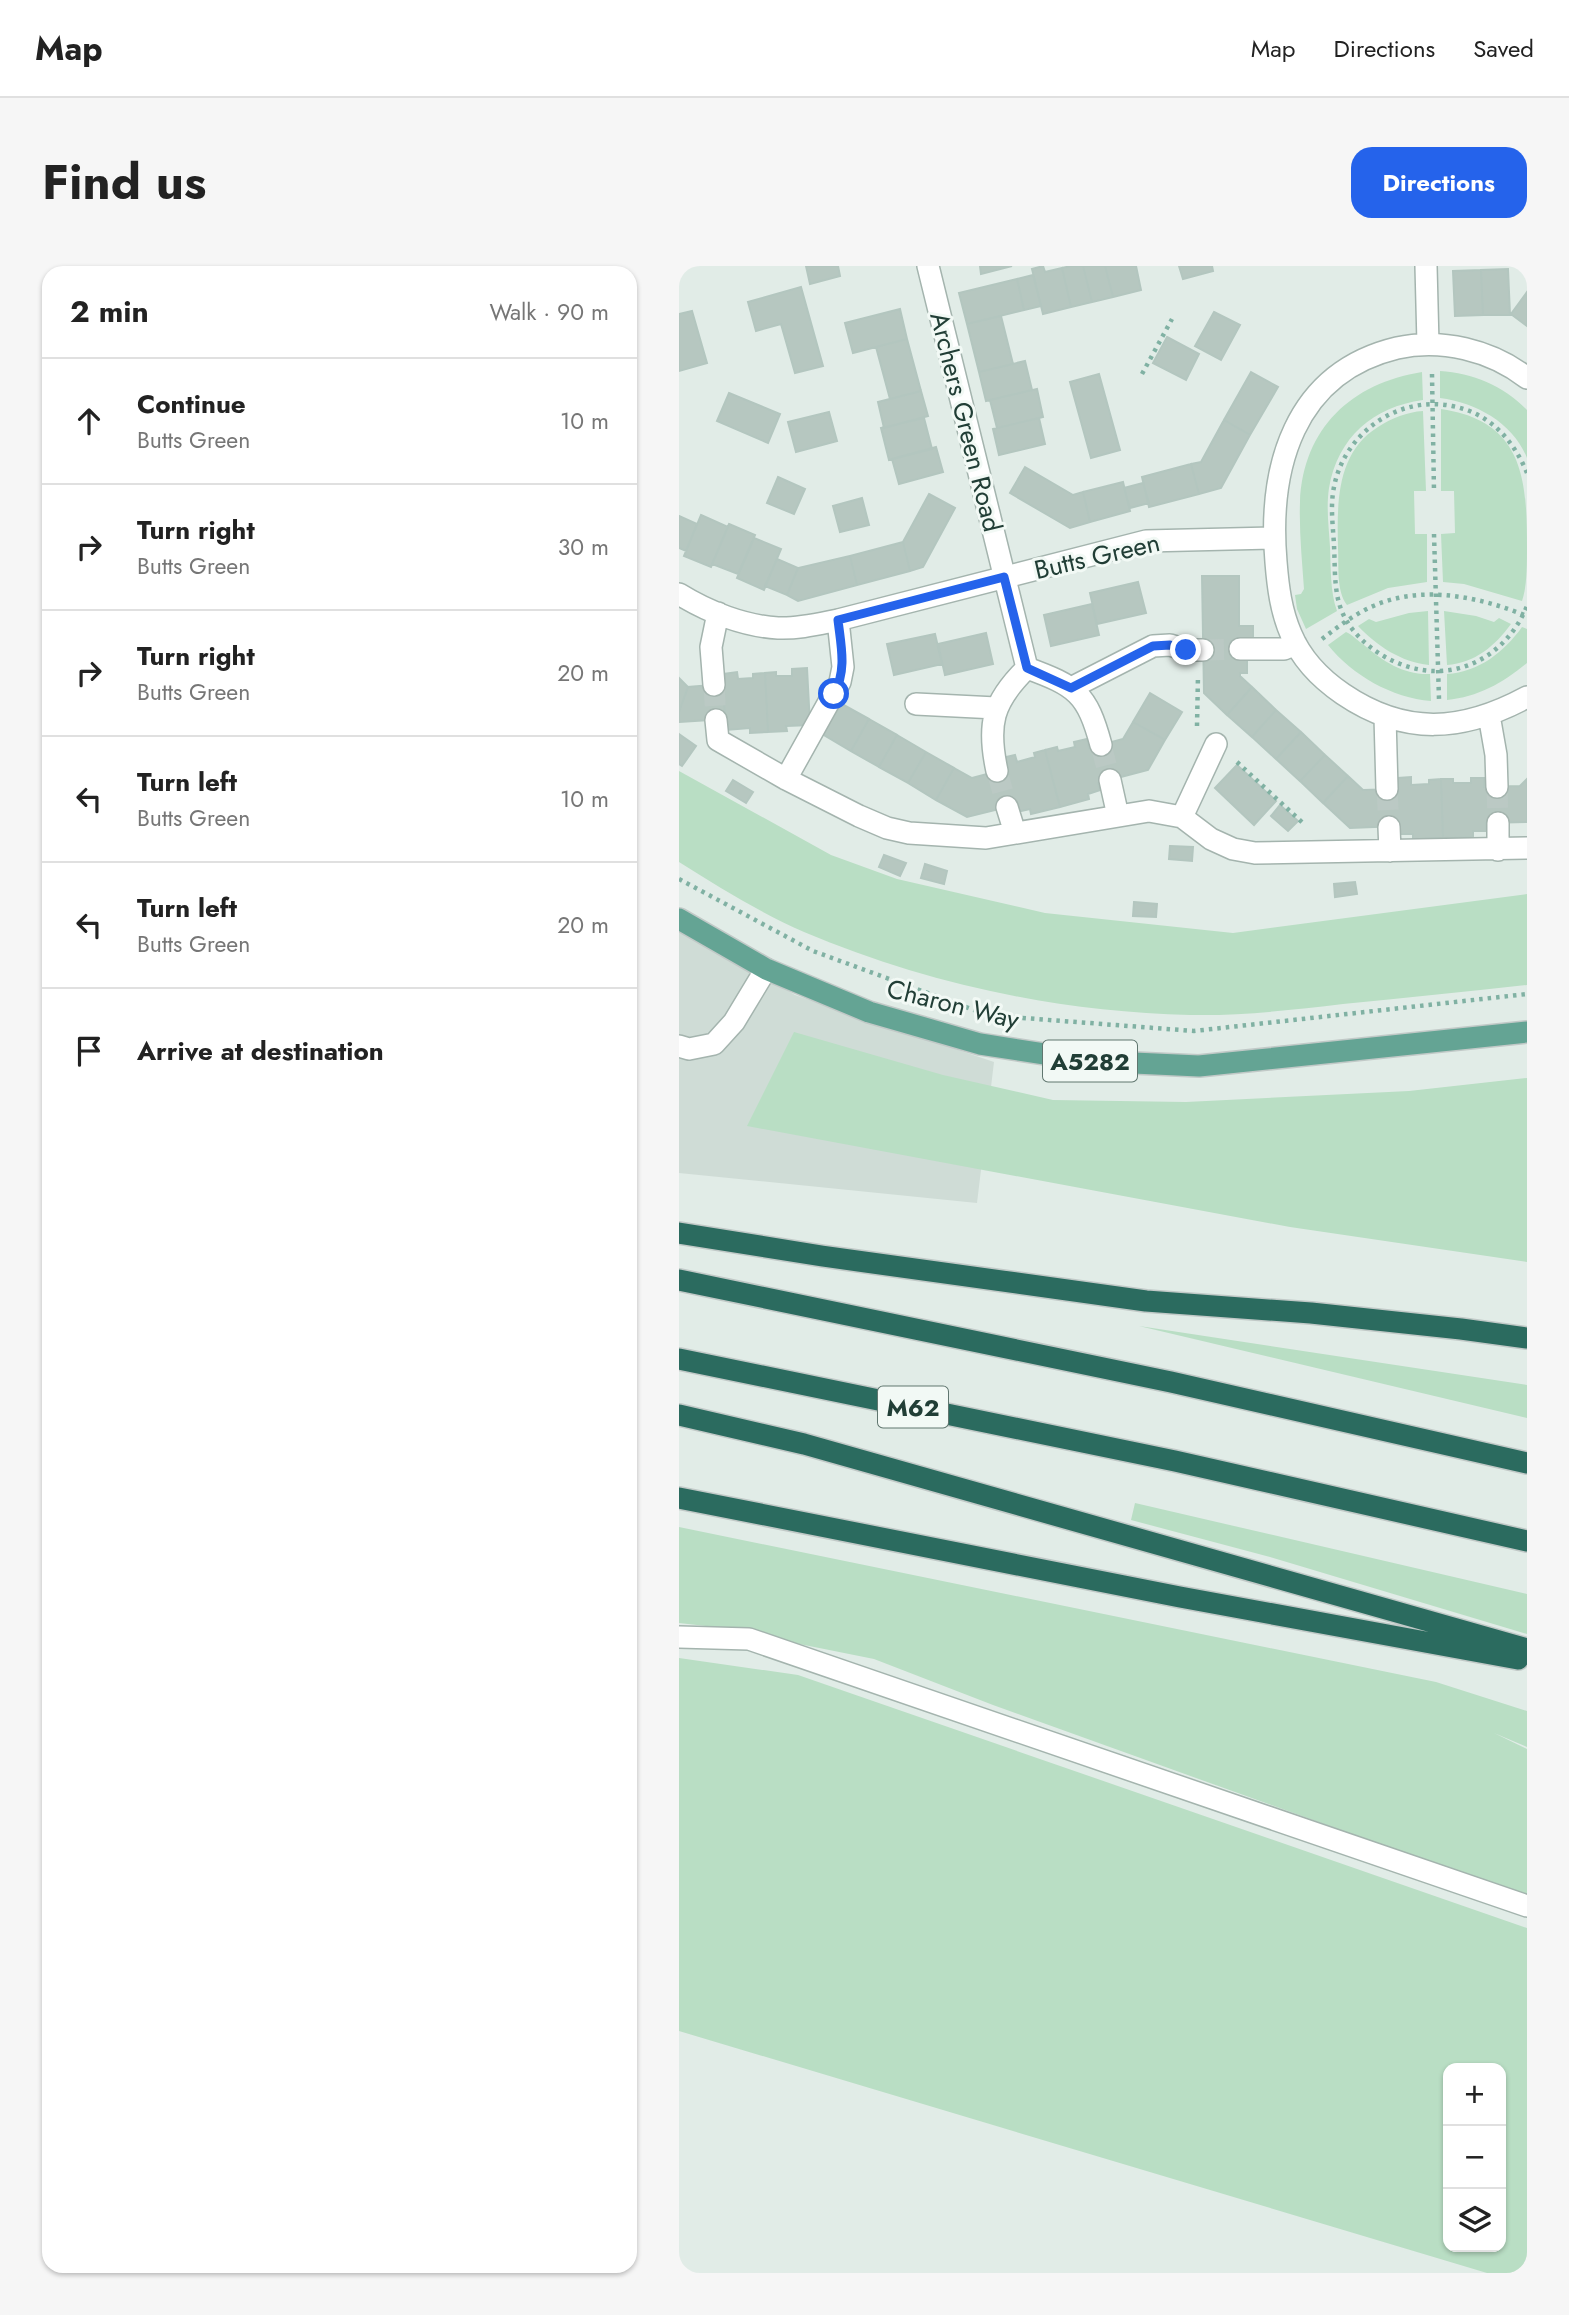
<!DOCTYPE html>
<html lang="en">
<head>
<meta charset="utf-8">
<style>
	body { margin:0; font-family:Jost,sans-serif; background:#f6f6f6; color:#222 }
	.controls { position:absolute; right:21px; bottom:21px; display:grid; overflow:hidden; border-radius:14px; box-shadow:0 2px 5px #0004 }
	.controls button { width:63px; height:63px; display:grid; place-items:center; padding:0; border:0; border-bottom:2px solid #e0e0e0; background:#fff; color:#222; font:35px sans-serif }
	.stop { position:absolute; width:21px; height:21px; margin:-16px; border:5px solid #2563eb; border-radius:50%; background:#fff }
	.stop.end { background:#2563eb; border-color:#fff; box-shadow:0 2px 7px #0008 }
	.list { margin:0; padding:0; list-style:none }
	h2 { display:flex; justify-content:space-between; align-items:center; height:91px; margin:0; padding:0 28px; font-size:30px }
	h2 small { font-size:23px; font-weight:400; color:#767676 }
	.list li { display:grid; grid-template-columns:46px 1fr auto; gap:21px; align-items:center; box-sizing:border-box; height:126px; padding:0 28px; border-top:2px solid #e0e0e0 }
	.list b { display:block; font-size:26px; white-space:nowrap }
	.list p { margin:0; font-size:23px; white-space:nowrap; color:#767676 }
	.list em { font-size:23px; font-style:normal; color:#767676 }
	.icon { flex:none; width:38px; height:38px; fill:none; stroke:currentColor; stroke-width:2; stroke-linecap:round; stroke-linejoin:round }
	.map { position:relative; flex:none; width:848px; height:2007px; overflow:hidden; border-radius:21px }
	header { display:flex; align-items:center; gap:42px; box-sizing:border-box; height:98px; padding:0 35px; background:#fff; border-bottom:2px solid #e0e0e0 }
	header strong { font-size:33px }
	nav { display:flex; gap:38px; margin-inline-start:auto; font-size:24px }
	.intro { display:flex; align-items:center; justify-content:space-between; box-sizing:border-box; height:168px; padding:0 42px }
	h1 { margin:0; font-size:49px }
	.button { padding:18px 32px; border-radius:21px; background:#2563eb; color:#fff; font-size:24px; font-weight:700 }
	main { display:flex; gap:42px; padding:0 42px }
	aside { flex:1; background:#fff; border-radius:21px; box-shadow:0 2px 5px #0004 }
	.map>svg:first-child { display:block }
	.built { fill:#cfdcd6 }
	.green { fill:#b9dec4; fill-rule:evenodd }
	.building { fill:#b6c7c0; stroke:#b3c6bf; stroke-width:2 }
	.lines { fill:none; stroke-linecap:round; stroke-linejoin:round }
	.minor-tunnel { stroke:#bbc9c4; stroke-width:21; stroke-dasharray:21 10; stroke-linecap:butt }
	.minor-casing { stroke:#a4b4ae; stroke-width:24 }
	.major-casing { stroke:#c1c9c7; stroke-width:24 }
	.highway-casing { stroke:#c1c9c7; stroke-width:24 }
	.path { stroke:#80b1a3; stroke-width:4.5; stroke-dasharray:3.5 5; stroke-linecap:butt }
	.minor { stroke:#fff; stroke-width:21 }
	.major { stroke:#64a494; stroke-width:21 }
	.highway { stroke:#2b6b5f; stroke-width:21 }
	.route { stroke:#2563eb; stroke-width:9 }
	.labels { text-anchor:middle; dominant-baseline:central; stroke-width:6; stroke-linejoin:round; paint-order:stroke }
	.shield { fill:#f2f9f5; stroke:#60766f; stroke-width:2 }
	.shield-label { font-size:24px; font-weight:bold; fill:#213e36 }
	.street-label { font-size:26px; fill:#213e36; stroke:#f2f9f5 }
</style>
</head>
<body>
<header>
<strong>Map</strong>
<nav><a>Map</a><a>Directions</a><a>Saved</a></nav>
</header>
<div class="intro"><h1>Find us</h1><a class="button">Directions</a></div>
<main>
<aside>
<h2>2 min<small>Walk · 90 m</small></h2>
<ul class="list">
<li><svg class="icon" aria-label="ahead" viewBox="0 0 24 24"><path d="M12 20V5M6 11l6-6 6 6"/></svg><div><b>Continue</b><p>Butts Green</p></div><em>10 m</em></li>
<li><svg class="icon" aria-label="right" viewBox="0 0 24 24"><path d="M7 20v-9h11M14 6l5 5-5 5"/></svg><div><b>Turn right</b><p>Butts Green</p></div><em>30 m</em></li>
<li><svg class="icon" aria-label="right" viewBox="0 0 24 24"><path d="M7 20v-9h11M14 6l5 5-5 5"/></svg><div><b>Turn right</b><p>Butts Green</p></div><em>20 m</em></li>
<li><svg class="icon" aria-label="left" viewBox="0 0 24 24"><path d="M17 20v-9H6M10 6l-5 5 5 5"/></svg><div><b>Turn left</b><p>Butts Green</p></div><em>10 m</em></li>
<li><svg class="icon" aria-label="left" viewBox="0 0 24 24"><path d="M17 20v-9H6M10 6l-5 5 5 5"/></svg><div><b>Turn left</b><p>Butts Green</p></div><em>20 m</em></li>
<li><svg class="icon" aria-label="arrive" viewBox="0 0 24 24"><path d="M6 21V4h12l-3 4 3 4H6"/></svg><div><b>Arrive at destination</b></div></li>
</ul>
</aside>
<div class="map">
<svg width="848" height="2007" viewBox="0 0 848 2007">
	<rect width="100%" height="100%" fill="#e1ece7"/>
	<path class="built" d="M0,659L116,729L315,796L298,937L0,907Z"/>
	<path class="green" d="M761,105C794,107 825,120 848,144V192C834,157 798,137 761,132Z
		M743,106L744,134C694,141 659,171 650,222C647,242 650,262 651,281C652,303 651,325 658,345L627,363L618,343L616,329L622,328L625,323C623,294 620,265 621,236C624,162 673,117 743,106Z
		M762,143C845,155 848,214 848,282C848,299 848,321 843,335L785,318L764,316L762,268L776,267L775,225H762Z
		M744,145L747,225H735L736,268H748V316L709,322L668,339C657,325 660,299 659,282C658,238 657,187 699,161C713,152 728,146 744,145Z
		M749,345L750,399C722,396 698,380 679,360L690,353L697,356L730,347Z
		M765,345L797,350L815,356L820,352L832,358C816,380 796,397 768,399Z
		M843,361L848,363V397C824,417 799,431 768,434V408C800,406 825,386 843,361Z
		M667,366C674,369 679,375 685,379C705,396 725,409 751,408L752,435C713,432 673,409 649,379Z
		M0,505L152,589L218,613L366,647L554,667L848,628V719C787,726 725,732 664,738C613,744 562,750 511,749C378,746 246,717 125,666C81,647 40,621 0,596Z
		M115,766L264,809L374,834L507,836L730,825L848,812V996L611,961L68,860Z
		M460,1060L848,1119V1152Z
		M456,1237L848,1328V1368L591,1291L452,1254Z
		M0,1261L757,1416L848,1445V1481L815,1467L848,1483V1631L314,1439L195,1393L36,1361L0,1357Z
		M0,1392L119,1409L848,1662V2007H808L0,1765ZM769,1802H822V1981H769Z"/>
	<path class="building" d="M127,0H159L161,10L131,18Z
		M301,0H333L302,8Z
		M364,0L366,6L383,2L392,41L364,48L353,3Z
		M392,0H404L413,36L392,41L383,2Z
		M404,0H426L434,31L413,36Z
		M426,0H457L462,24L434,31Z
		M500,0H533L534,5L504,13Z
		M829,3L831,49H804L802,4Z
		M802,4L804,49L776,50L774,5Z
		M354,9L362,40L345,44L338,13Z
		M338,13L345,44L288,58L280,27Z
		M122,21L144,100L116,107L102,58L77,65L69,36Z
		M848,26V60L832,48Z
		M221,43L228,73L174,87L166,57Z
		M13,45L28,97L0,105V48Z
		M535,46L561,59L542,94L516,80Z
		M322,50L334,98L300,106L288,58Z
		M488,71L520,88L507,114L474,97Z
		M228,73L242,125L211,133L197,81Z
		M346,95L353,124L307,135L300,106Z
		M572,106L599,121L571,169L545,154Z
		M420,108L441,184L412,192L391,116Z
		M358,123L364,151L318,162L311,134Z
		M242,125L249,150L205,162L199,136Z
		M50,127L101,148L89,177L38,155Z
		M150,146L158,175L117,186L109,156Z
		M245,152L253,183L210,194L202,162Z
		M360,152L366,178L320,189L314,163Z
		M545,154L571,169L542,222L520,228L512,198L522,196Z
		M257,181L264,206L220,218L213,193Z
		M512,198L520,228L470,241L463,211Z
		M346,201L394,229L404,226L411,256L391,262L331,227Z
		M99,211L126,223L115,248L88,237Z
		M444,216L451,245L411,256L404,226Z
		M464,217L470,237L451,242L445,222Z
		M250,228L276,242L244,301L231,305L224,276Z
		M183,232L190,259L161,266L154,240Z
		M22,249L49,261L32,301L5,290Z
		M0,250L18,258L7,285L0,282Z
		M50,258L76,269L59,308L33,298Z
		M75,272L102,283L85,324L58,312Z
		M224,276L231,305L178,319L171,290Z
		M171,290L178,319L119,335L108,329L119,302Z
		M98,293L119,302L108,329L86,320Z
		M523,310H560V360H574V374L568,393V407H561V410L573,421L548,449L525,427Z
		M459,316L467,347L418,358L411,327Z
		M413,338L420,369L372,380L365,349Z
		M307,367L314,398L266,409L259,378Z
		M256,368L263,398L215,409L208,378Z
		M128,402L131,459L107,460L108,465L89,466L86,407L97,406V410H113V403Z
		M58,406L59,413L74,412V408L86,407L89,466L71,467V462L47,464L43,408Z
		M0,412L9,421L0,446Z
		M44,418L46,453L0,456V446L9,421Z
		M573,421L597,444L573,471L548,449Z
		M471,427L503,446L486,474L454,456Z
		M161,437L190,453L172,485L143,468Z
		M597,444L622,466L597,493L573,471Z
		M190,453L218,469L200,501L172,485Z
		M454,456L486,474L469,504L419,517L421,524L409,528L410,533L381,541L366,484L378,481L379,485L396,481L395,476L408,473L410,482L444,473Z
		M622,466L646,489L621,515L597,493Z
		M0,468L17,480L3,500L0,498Z
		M218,469L247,486L229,517L200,501Z
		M366,484L381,541L352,548L351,543L338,546L328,541L288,551L257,534L275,502L293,512L327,503L323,492L336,489L338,496L356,491L355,487Z
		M247,486L275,502L257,534L229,517Z
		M646,489L669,510L644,537L621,515Z
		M558,499L597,535L575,559L536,522Z
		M669,510L684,524L719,523V512L732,511V519L750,518V514L762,513L764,572L734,573V568H721L720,560L671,562L644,537Z
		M792,512H805V521L841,520L848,513V556L807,557V565H794V571L764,572L762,513H774V517H792Z
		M54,514L74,526L67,537L47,525Z
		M601,539L619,555L609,565L592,550Z
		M491,580L514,581L513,595L490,593Z
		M205,589L227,597L221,610L200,601Z
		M246,598L268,605L265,618L242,612Z
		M676,616L678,628L656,631L655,618Z
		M455,636L478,638L477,651L454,650Z"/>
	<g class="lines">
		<path class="minor-tunnel" d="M524,384L561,383
			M35,419L37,454
			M422,479L431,514
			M318,505L328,541
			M818,521L819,557
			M708,523L710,561"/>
		<g class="minor-casing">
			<path id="minor" d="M249,0L348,402C397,420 408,427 422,479
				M747,0L749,78
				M848,112C812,84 762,72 718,82C614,107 589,203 597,296C599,321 602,345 612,368C622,392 642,413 664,428C726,470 783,466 848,431
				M0,328C29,346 65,360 99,362C119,363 139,358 159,354L467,275L595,272
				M561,383H605L617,378
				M35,419L32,381L39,347
				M392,422L474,380L491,379L507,384H524
				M237,438L317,442
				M810,449L817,489L818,521
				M706,451L708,523
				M37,454L39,474L107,513L180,550L208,562L230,567L307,572L470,545L503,551L532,573L554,583L576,587L848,582
				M318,505C308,459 313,436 348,402
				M107,513L161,416L164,401L159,354
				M431,514L439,550
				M328,541L336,567
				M503,551L537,478
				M819,557V584
				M710,561L711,585
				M0,780L10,783L35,778L55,756L87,703
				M0,1371L70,1373L848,1640"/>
		</g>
		<g class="major-casing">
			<path id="major" d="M0,653L87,703L190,746L301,778L411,795L520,800L848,766"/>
		</g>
		<g class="highway-casing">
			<path id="highway" d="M0,967L143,990L467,1035L632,1047L782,1063L848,1072
				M0,1014L492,1116L848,1197
				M0,1093L496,1195L848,1275
				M0,1149L125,1178L848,1383
				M0,1232L501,1331L839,1393"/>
		</g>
		<path class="path" d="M463,108L493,53
			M753,108L755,225
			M848,207C834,173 810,147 773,140C718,129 665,168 655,221C651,240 654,260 655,279C656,298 655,319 660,337C671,377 719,406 759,405C800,404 833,377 848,340
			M755,268L760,433
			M643,373C656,363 669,353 684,345C735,317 796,329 848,350
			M518,460L519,409
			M558,496L626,559
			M0,613L134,685L306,748
			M318,750L515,765L848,728"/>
		<use href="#minor" class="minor"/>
		<use href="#major" class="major"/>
		<use href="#highway" class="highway"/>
	</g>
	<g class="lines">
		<path class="route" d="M155,428C168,404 162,380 159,354L325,311L348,402L392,422L474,380L491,379L507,384"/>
	</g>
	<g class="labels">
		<g class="shield">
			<rect x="364" y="774.5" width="94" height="41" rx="5"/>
			<rect x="199" y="1120.5" width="70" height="41" rx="5"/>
		</g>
		<g class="shield-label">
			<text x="411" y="795">A5282</text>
			<text x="234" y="1141">M62</text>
		</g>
		<g class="street-label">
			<text transform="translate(287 156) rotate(76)">Archers Green Road</text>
			<text transform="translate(418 290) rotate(-13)">Butts Green</text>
			<text transform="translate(274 738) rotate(14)">Charon Way</text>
		</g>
	</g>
</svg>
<div class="controls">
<button>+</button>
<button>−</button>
<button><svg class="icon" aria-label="layers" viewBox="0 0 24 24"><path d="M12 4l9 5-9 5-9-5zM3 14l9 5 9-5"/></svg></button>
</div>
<div class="stop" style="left:155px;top:428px"></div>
<div class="stop end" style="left:507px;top:384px"></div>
</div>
</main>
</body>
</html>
